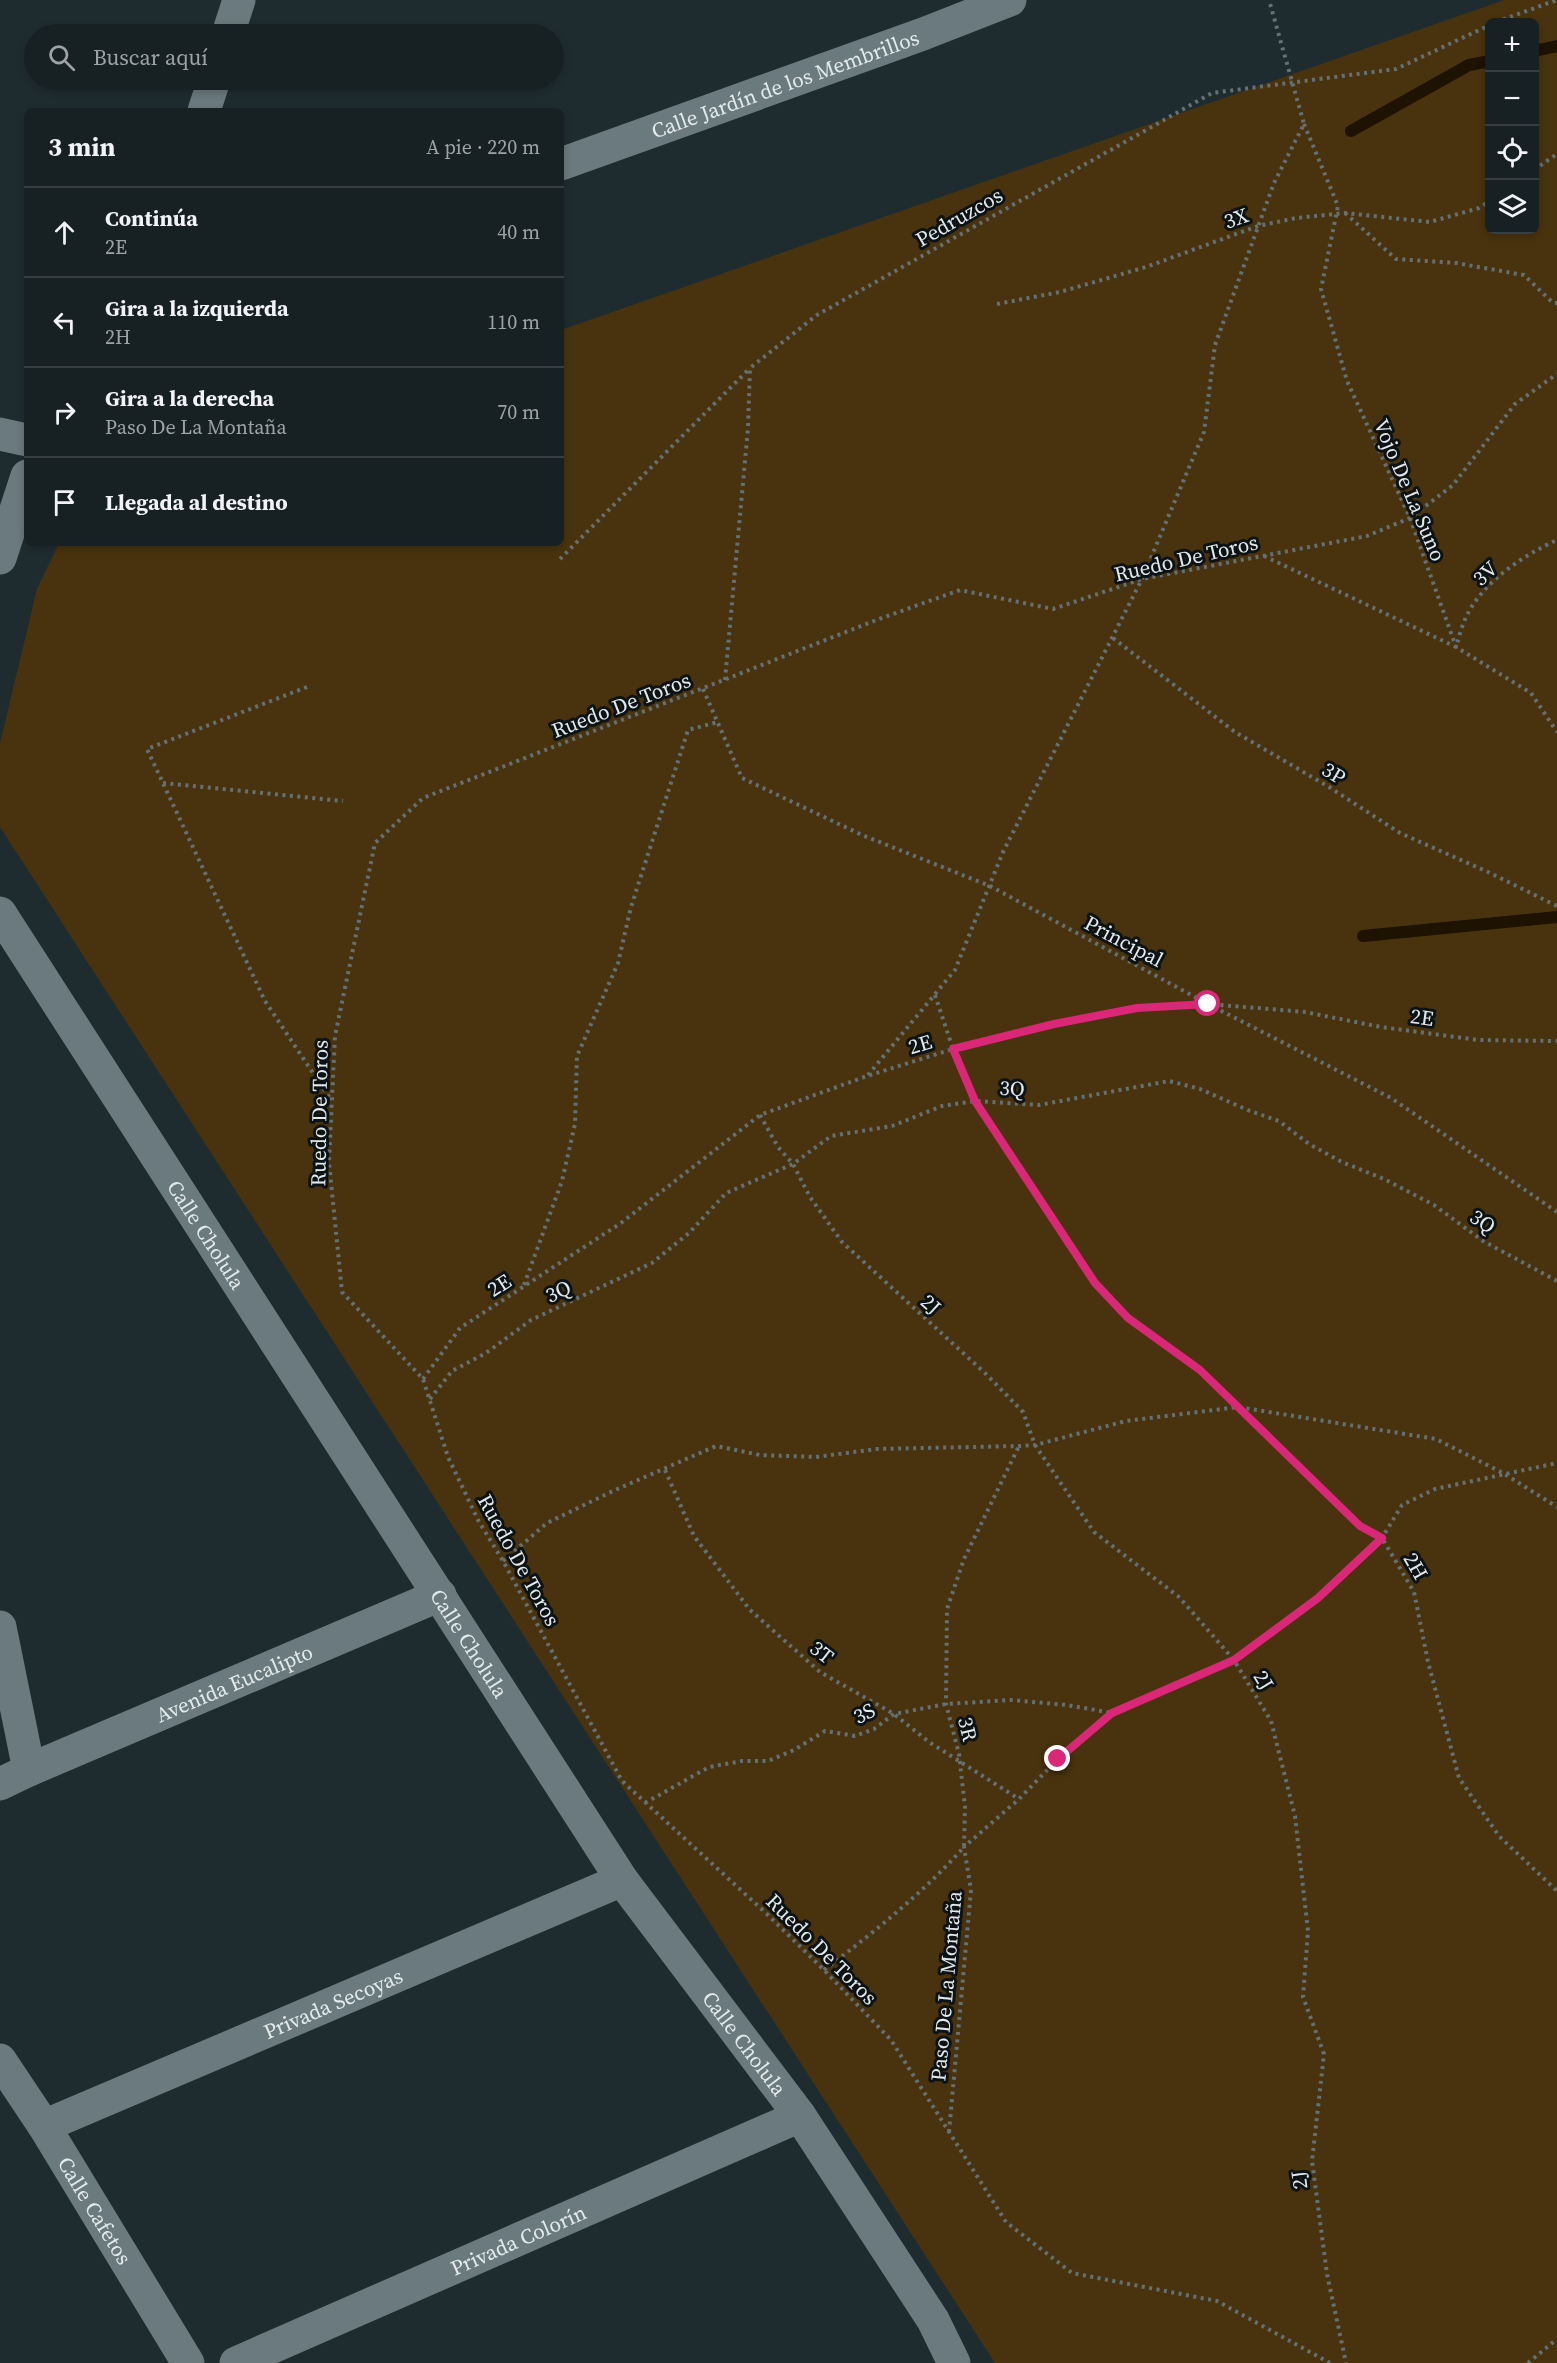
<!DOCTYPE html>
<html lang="es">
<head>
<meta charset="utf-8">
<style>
	body { margin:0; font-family:"Source Serif 4",serif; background:#242e30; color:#f1f3f6 }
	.controls { position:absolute; right:18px; top:18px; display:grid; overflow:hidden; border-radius:9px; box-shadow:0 3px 9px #0003 }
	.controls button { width:54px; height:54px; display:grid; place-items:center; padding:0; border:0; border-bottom:2px solid #363e41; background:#172123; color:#f1f3f6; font:30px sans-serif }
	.stop { position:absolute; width:18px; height:18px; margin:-14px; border:4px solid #db2777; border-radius:50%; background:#fff }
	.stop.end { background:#db2777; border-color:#fff; box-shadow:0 2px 6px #0008 }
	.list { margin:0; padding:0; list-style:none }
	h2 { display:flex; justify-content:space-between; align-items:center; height:78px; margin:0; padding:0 24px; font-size:26px }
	h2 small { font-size:20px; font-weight:400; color:#9ea3a6 }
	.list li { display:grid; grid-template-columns:39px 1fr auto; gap:18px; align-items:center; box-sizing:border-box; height:90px; padding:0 24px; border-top:2px solid #363e41 }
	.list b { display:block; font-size:22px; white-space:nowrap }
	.list p { margin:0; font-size:20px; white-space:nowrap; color:#9ea3a6 }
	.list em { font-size:20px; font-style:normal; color:#9ea3a6 }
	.icon { flex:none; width:33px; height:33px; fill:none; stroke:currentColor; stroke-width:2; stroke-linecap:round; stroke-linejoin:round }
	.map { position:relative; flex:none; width:1557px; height:2363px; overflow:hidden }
	.search { position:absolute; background:#172123; box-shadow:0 3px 9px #0003; left:24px; top:24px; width:540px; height:66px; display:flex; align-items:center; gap:15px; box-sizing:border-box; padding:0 21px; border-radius:33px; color:#9ea3a6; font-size:22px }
	.panel { position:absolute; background:#172123; box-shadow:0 3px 9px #0003; left:24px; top:108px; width:540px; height:438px; border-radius:9px }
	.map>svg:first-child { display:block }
	.green { fill:#49330e; fill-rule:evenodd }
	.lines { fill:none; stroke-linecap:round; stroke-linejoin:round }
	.stream { stroke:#1e1201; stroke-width:12 }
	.path { stroke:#647072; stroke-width:4; stroke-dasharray:3 4.5; stroke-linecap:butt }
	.minor { stroke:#6b7a7e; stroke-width:33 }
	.route { stroke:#db2777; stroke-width:8 }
	.labels { text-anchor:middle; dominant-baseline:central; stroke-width:6; stroke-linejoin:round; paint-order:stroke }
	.street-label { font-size:21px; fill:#e2eaec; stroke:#0d1315 }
</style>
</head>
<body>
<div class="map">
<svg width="1557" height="2363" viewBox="0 0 1557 2363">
	<rect width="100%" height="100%" fill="#1f2c2f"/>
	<path class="green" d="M1504,0H1557V2363H995L0,827V743L37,589L59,543H561V330ZM1490,22H1534V230H1490Z"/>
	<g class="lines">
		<path class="stream" d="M1534,51L1557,46
			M1351,131L1469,65L1490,61
			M1363,936L1557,917"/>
		<path class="path" d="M1496,22L1557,0
			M1304,124L1338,206L1321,289L1347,381L1410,518L1456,647L1531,693L1557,732
			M1534,170L1557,154
			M1345,213L1396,259L1456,263L1524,275L1553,303H1557
			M997,304L1060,292L1146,267L1258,226L1296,218L1345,213L1430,222L1479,208L1490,201
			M1264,556L1456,647C1459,637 1462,625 1467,615C1484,581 1524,555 1557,540
			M560,559L750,368
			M1113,638L1235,732L1329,787L1400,833L1488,872L1557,906
			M725,680L748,428L750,368L817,315L1212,93L1396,69L1490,25
			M307,687L147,749L265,1001L331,1100
			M703,689L742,778L862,835L990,886L1208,1004L1391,1098L1557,1212
			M163,783L343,801
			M935,995L953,1049L975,1101L1095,1283L1128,1318L1200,1370L1360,1526L1382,1538L1414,1592L1428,1662L1459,1778L1499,1836L1557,1891
			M868,1075L955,970L1003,852L1142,579L1204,432L1215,345L1274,183L1304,124L1269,0
			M760,1115L778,1147L793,1164L810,1197L842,1242L986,1374L1023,1412L1035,1445L1094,1532L1179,1597L1234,1660L1271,1721L1295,1816L1308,1931L1303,1997L1324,2054L1312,2161L1327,2274L1346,2363
			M524,1285L562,1181L575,1124L577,1056L618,963L631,907L688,730L718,722
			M423,1379L460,1328L621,1223L760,1115L867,1076L953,1049L1054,1024L1137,1008L1208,1004L1305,1012L1381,1027L1478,1040L1557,1041
			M430,1399L452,1371L486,1353L531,1320L652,1263L689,1233L726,1193L793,1164L831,1136L892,1126L942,1106L975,1101L1039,1105L1169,1081L1200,1089L1250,1111L1279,1121L1309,1144L1342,1162L1384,1179L1434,1205L1483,1241L1557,1281
			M665,1470L694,1536L750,1610L820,1672L894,1714L929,1742L1019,1799
			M503,1561L547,1523L615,1490L716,1446L760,1455L816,1457L877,1449L1020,1446L1035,1445L1126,1421L1238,1407L1436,1439L1503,1473L1557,1507
			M645,1803L709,1767L742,1761H768L794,1750L825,1731L855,1736L874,1729L894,1714L946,1704L1011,1700L1067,1705L1112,1713
			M824,1970C874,1932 922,1894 964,1847L965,1807L959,1754L946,1704L947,1609L964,1559L1019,1446
			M949,2132L971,1890L964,1847L1019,1799L1058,1759L1112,1713L1234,1660L1318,1598L1382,1538L1402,1505L1435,1489L1557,1463
			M1330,2363L1217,2301L1072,2273L1006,2222L891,2040L824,1970L768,1915L622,1781L503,1561L478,1520L448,1457L423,1379L342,1292L329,1162L335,1036L375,843L423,798L879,619L960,590L1053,609L1142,579L1367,536L1410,518L1453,485L1515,404L1557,374
			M1528,2363L1557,2339"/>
		<g class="minor">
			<path d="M228,34L239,0"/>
			<path d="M204,111L214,80"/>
			<path id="s1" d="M561,164L923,34L1010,0"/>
			<path d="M0,434L27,440"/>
			<path d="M0,558L27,476"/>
			<path id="s2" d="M0,913L622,1880L800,2116L933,2320L954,2363"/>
			<path d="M0,1627L29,1770"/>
			<path id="s3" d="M0,1784L29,1770L440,1595"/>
			<path id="s4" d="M0,2060L44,2126L188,2363"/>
			<path id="s5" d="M44,2126L622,1880"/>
			<path id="s6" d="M236,2363L800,2116"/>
		</g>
	</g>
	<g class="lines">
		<path class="route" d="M1058,1759L1112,1713L1234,1660L1318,1598L1382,1538L1360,1526L1200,1370L1128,1318L1095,1283L975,1101L953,1049L1054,1024L1137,1008L1208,1004"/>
	</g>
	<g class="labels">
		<g class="street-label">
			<text stroke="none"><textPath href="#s1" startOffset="238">Calle Jardín de los Membrillos</textPath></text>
			<text transform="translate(959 217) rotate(-30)">Pedruzcos</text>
			<text transform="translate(1236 218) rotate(-19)">3X</text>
			<text transform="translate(1410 490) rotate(67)">Vojo De La Suno</text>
			<text transform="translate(1186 558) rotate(-13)">Ruedo De Toros</text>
			<text transform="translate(1485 573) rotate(-43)">3V</text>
			<text transform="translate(621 705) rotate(-21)">Ruedo De Toros</text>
			<text transform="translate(1334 773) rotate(31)">3P</text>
			<text transform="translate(1124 941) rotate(28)">Principal</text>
			<text transform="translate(1422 1017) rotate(8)">2E</text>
			<text transform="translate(920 1044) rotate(-17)">2E</text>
			<text transform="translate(1012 1088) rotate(3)">3Q</text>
			<text transform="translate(319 1113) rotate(-89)">Ruedo De Toros</text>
			<text transform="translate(1483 1221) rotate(34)">3Q</text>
			<text stroke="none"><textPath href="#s2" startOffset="382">Calle Cholula</textPath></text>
			<text transform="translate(499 1285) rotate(-33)">2E</text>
			<text transform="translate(558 1291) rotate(-25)">3Q</text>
			<text transform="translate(931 1304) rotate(42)">2J</text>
			<text transform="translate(519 1560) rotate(61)">Ruedo De Toros</text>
			<text transform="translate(1416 1566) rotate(60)">2H</text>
			<text stroke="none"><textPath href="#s2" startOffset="868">Calle Cholula</textPath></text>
			<text transform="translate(822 1652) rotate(38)">3T</text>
			<text transform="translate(1264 1680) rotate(59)">2J</text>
			<text stroke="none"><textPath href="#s3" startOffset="255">Avenida Eucalipto</textPath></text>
			<text transform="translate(864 1713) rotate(-27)">3S</text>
			<text transform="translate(968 1729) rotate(76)">3R</text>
			<text transform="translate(822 1949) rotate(45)">Ruedo De Toros</text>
			<text transform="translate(946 1986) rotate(-85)">Paso De La Montaña</text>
			<text stroke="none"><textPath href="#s5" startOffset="314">Privada Secoyas</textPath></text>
			<text stroke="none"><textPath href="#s2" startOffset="1354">Calle Cholula</textPath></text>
			<text transform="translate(1299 2180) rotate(-97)">2J</text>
			<text stroke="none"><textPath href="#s4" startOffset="178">Calle Cafetos</textPath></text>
			<text stroke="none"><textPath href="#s6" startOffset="308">Privada Colorín</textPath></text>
		</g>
	</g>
</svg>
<div class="controls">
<button>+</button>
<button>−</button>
<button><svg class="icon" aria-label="locate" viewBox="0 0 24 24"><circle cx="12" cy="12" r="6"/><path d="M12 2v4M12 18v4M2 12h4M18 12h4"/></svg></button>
<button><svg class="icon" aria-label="layers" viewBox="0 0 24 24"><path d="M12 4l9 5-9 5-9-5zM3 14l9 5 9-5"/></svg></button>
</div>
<div class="stop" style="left:1208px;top:1004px"></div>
<div class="stop end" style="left:1058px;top:1759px"></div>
<div class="search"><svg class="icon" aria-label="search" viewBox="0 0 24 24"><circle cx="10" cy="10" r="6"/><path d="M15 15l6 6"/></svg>Buscar aquí</div>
<section class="panel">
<h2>3 min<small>A pie · 220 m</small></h2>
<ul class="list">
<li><svg class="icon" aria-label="ahead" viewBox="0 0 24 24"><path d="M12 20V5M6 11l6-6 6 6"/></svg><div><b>Continúa</b><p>2E</p></div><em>40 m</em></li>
<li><svg class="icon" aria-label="left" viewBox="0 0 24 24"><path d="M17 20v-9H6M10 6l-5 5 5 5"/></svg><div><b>Gira a la izquierda</b><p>2H</p></div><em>110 m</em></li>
<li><svg class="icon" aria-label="right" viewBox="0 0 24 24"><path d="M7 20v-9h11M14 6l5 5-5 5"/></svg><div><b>Gira a la derecha</b><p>Paso De La Montaña</p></div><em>70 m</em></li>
<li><svg class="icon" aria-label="arrive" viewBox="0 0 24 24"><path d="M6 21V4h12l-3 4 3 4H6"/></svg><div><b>Llegada al destino</b></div></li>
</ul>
</section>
</div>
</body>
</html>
